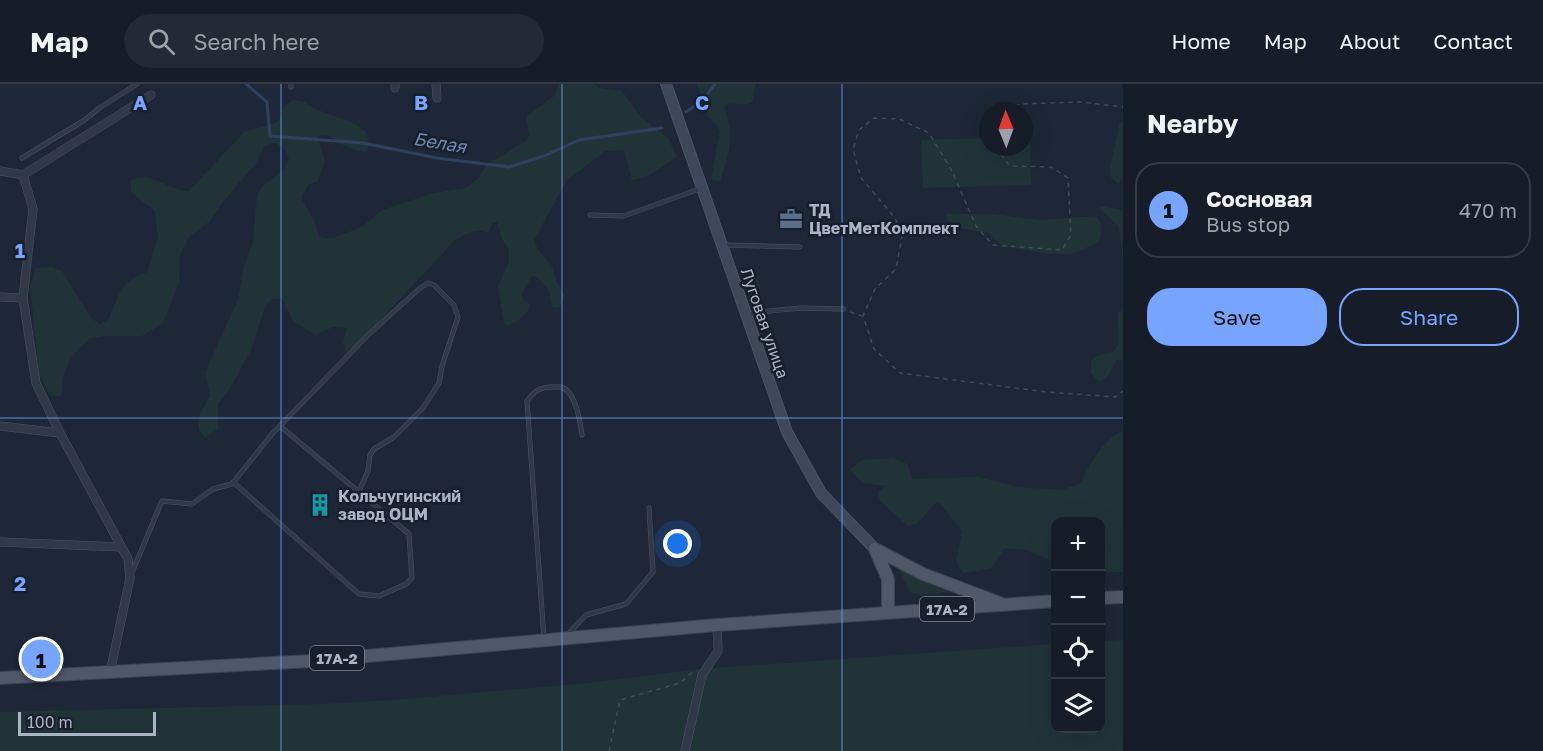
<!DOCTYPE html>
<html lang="en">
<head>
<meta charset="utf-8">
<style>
	body { margin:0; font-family:"Golos Text",sans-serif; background:#232a35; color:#f1f3f6 }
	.controls { position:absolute; right:18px; bottom:18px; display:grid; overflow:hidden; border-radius:12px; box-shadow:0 6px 24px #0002 }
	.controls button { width:54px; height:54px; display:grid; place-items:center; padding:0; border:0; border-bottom:2px solid #353b46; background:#161d29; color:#f1f3f6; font:30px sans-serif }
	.compass { position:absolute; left:979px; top:18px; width:54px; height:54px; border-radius:50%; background:#161d29; box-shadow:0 6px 24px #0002; rotate:359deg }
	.scale { position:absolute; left:18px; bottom:15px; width:138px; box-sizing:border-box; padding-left:6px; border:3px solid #abb4c5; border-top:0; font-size:16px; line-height:21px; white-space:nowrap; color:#abb4c5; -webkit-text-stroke:4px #171f2c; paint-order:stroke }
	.you { position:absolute; left:678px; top:460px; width:21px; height:21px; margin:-15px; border:4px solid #fff; border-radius:50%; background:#1a73e8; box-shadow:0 0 0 9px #1a73e833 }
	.badge { display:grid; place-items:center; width:39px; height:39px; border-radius:50%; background:#76a4ff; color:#111; font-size:20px; font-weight:700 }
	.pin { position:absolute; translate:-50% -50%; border:3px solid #fff; box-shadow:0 2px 6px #0006 }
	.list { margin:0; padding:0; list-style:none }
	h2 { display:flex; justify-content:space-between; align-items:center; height:78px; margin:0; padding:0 24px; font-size:26px }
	h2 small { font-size:20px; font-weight:400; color:#9ea2a8 }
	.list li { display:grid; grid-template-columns:39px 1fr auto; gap:18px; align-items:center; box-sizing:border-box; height:96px; margin:0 12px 12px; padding:0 12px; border:2px solid #353b46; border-radius:24px }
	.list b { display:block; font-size:22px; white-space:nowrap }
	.list p { margin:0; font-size:20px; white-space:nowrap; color:#9ea2a8 }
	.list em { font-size:20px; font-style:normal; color:#9ea2a8 }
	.actions { display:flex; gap:12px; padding:18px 24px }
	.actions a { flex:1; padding:14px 0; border:2px solid #76a4ff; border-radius:24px; text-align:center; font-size:21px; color:#76a4ff }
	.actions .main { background:#76a4ff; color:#111 }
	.icon { flex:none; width:33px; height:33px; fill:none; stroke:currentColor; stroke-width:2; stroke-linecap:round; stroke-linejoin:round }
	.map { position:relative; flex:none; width:1123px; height:667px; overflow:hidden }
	header { display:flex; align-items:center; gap:36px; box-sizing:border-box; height:84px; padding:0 30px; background:#161d29; border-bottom:2px solid #353b46 }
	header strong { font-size:28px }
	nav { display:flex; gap:33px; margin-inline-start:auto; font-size:21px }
	.search { width:420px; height:54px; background:#232a35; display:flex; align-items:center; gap:15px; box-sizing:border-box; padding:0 21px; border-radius:33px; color:#9ea2a8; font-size:22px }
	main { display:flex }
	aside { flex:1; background:#161d29 }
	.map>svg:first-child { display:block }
	.green { fill:#203438 }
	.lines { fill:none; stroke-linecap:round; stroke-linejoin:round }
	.stream { stroke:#2f4160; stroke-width:3 }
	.lane-casing { stroke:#4c5463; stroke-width:5 }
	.street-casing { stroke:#4c5463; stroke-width:9 }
	.secondary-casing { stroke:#4c5463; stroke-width:12 }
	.primary-casing { stroke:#3b4351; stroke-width:14 }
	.path { stroke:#3a5053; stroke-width:1.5; stroke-dasharray:4.5 4.5; stroke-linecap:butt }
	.lane { stroke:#313948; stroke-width:4 }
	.street { stroke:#313948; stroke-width:8 }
	.secondary { stroke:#3f485b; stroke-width:10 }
	.primary { stroke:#4f5868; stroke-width:12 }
	.grid { fill:none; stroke:#76a4ff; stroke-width:1.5; stroke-opacity:0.55 }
	.labels { text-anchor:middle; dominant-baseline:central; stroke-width:5; stroke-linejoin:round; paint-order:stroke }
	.shield { fill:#171f2c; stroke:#7f8797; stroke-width:1.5 }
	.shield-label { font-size:15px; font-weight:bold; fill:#abb4c5 }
	.poi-label { font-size:16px; font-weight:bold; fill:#abb4c5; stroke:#171f2c; text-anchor:start }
	.street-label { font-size:16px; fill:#abb4c5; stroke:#171f2c }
	.water-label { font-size:18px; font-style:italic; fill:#7188b0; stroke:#171f2c }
	.grid-label { font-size:20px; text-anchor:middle; font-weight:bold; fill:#76a4ff; stroke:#171f2c; stroke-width:5; stroke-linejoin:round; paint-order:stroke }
</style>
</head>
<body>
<header>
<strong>Map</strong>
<div class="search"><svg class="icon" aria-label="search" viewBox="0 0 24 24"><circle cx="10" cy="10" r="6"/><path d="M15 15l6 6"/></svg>Search here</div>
<nav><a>Home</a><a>Map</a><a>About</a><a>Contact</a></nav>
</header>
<main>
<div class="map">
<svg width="1123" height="667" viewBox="0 0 1123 667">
	<rect width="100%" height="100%" fill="#1e2737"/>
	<path class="green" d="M559,0H594L600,4L622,7L640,32L668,54L677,73L646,93L632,96L624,66L606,67L567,96L534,156L538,166L552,182L556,197L565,212L561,221L557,224L552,223L549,207L537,193L532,192L522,209V214L530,221C528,232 517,237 508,242L504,239L498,203L509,177V166L501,153L497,138L492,140L488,149C476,143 465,151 455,156L359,259L346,268L343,258L347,244L333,243L315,251L293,236L282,214L272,215L265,223L251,266L231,303L218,320V345L205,354L199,345V340L200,330L210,312L205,288L238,216L244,182L253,158L257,111L263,102L285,84L289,74L285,66L276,59L265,61L256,79L222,119L210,137L189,153L180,171L179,199L163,239L142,252H105L90,254L78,265L69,278L63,293L61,313L51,311L48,308L39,289L30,203L36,184L52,183L62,187L91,234L100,240L109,235C120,209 119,199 147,188L158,153L155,127L131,108L130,97C151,85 167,107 189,107L244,48L275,39L279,36L284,22L293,16L304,18L318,26L355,40L365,47L369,58L367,67C352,69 339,58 327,51L317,52L325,77L318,97L308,101L301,114L314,137L319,152L323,154H333L362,143L382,126L434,109L466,104L478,95L486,81L526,57L529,52L526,33L555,11Z
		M696,0H756L752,18C743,24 733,16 724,22C734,48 730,71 720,97L711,96L720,47L718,42L707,32L708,23Z
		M1123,36V95L1118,100L1111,93L1110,83L1120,38Z
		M988,54V63H1024V54H1030L1031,101L923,104L921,56Z
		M1101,122L1121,126L1123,129V177L1119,143L1100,125Z
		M946,130H992L1040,136L1096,132C1104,141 1102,147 1099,158L1072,170H1052L1006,163L1000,160L990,149L960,144L948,137Z
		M1123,227V276H1116C1112,285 1109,295 1099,297L1091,289V277C1097,269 1105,271 1113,268C1123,261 1116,241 1118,228Z
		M1123,347V488H1101L1100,438H1056L1055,478L1026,466L1005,464L990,485L963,489L956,478L962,447L938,417L917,440L908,442L880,417L878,408L886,402L863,399L850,386L862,376L893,374L907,380L913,395L978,393L1018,403L1062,406L1081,399C1090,379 1102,357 1123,347Z
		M898,484L958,506C943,508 923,514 910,508Z
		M1123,556V667H0V628L325,620L394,616L588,599L700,585L1055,560L1056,644H1100L1101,557Z"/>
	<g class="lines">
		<path class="stream" d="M246,0L267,18L270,52L363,59L437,74L509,83L544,72L579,56L662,44
			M686,28L702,17L715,0"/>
		<g class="lane-casing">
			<path id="lane" d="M291,3V0
				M22,74L83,37L101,23L137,0
				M590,131L624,132L702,104
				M723,161L800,163
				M748,231L769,227L801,224L844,225
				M233,398L359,510L379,512L406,500L412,494L409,450L280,342
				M131,491L162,417L192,420L213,405L232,400L272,350L368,251L420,204L428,199L434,201L454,221L458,233L442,282L439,299L423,324L394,353L374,365L370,371L368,387L359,407
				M568,550L586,531L626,520L653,488L649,424
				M544,555L527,317C534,307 540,303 552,303C552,303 561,303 561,303C576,307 580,338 582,351"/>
		</g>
		<g class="street-casing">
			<path id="street" d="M395,0V4
				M436,0L437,14
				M0,87L23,91L151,11
				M23,91L33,125L23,214L36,299L60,349L128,475L130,494L110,589
				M0,213L23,214
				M0,342L60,349
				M0,458L121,463
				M685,667L702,591L718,567L717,541"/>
		</g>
		<g class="secondary-casing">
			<path id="secondary" d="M666,0L787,348L821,409L875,465"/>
		</g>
		<g class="primary-casing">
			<path id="primary" d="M875,465L923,490L1000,519
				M875,465L888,495V529
				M1100,514L1123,513
				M0,594L311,577L717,541L1056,517"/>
		</g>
		<path class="path" d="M1007,27L1020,20L1081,18L1123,23
			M995,63L1010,82L1051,83L1068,94L1071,151L1062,166L993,161L976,142L952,87L929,49L899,35L874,34L859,46L853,65L861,94L891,129L903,147L896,185L875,205L863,232L874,265L900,289L1047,308L1115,313L1123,307
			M850,228L862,232
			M609,667L620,616L680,599L694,587"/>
		<use href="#lane" class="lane"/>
		<use href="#street" class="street"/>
		<use href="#secondary" class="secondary"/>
		<use href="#primary" class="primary"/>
	</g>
	<path class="grid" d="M281,0V667M562,0V667M842,0V667M0,334H1123"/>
	<defs>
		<g id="office-bare" transform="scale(1.8)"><path d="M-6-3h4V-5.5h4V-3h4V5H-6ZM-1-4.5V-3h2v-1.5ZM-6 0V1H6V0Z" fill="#5c6f8a" stroke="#171f2c" stroke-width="2.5" paint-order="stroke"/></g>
		<g id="building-bare" transform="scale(1.8)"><path d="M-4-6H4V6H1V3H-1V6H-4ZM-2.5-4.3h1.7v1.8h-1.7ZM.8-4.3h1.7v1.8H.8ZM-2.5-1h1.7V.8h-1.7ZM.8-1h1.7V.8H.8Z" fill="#0f9aa8" stroke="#171f2c" stroke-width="2.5" paint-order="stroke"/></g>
	</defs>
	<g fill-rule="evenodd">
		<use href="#office-bare" x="791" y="135"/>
		<use href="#building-bare" x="320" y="421"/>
	</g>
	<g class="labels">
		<g class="shield">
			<rect x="920" y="513" width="54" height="24" rx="4.5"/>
			<rect x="310" y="562" width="54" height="24" rx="4.5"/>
		</g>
		<g class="shield-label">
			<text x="947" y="525">17А-2</text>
			<text x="337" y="574">17А-2</text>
		</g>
		<g class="poi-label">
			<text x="809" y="126">ТД<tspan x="809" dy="18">ЦветМетКомплект</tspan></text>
			<text x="338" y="412">Кольчугинский<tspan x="338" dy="18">завод ОЦМ</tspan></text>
		</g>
		<g class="street-label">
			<text transform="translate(765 239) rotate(71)">Луговая улица</text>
		</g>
		<g class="water-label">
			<text transform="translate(440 58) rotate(9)">Белая</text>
		</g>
	</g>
	<g class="grid-label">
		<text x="140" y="26">A</text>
		<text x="421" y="26">B</text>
		<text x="702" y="26">C</text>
		<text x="20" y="174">1</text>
		<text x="20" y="507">2</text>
	</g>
</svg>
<div class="controls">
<button>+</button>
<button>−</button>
<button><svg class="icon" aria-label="locate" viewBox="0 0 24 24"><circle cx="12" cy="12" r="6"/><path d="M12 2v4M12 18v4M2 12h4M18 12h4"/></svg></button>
<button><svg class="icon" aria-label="layers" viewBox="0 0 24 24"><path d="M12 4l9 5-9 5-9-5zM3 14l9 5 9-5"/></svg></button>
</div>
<svg class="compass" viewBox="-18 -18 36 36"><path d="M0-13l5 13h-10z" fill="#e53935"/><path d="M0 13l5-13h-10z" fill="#9ea2a8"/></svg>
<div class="scale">100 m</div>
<div class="you"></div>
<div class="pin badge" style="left:41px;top:575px">1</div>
</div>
<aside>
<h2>Nearby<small></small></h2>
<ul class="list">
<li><span class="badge">1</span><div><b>Сосновая</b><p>Bus stop</p></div><em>470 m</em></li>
</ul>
<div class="actions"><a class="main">Save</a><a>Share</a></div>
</aside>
</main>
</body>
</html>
